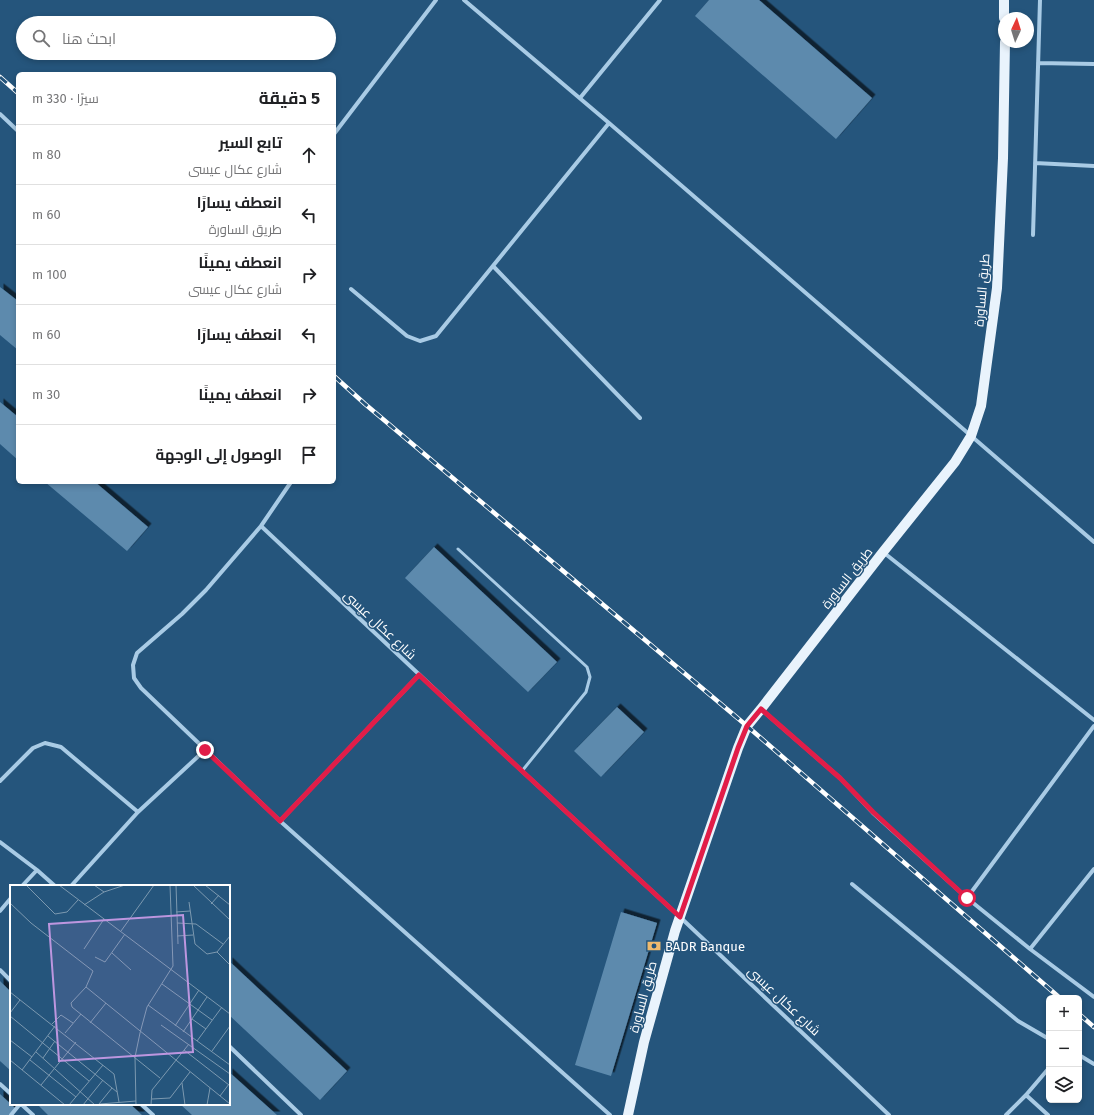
<!DOCTYPE html>
<html lang="ar">
<head>
<meta charset="utf-8">
<style>
	body { margin:0; font-family:"Fira Sans",Cairo,sans-serif; background:#f6f6f6; color:#202124; direction:rtl }
	.controls { position:absolute; right:12px; bottom:12px; display:grid; overflow:hidden; border-radius:6px; box-shadow:0 2px 6px #0003 }
	.controls button { width:36px; height:36px; display:grid; place-items:center; padding:0; border:0; border-bottom:1px solid #e0e0e0; background:#fff; color:#202124; font:20px sans-serif }
	.compass { position:absolute; left:998px; top:12px; width:36px; height:36px; border-radius:50%; background:#fff; box-shadow:0 2px 6px #0003; rotate:4deg }
	.stop { position:absolute; width:12px; height:12px; margin:-9px; border:3px solid #e11d48; border-radius:50%; background:#fff }
	.stop.end { background:#e11d48; border-color:#fff; box-shadow:0 1px 4px #0008 }
	.list { margin:0; padding:0; list-style:none }
	h2 { display:flex; justify-content:space-between; align-items:center; height:52px; margin:0; padding:0 16px; font-size:17px }
	h2 small { font-size:13px; font-weight:400; color:#757577 }
	.list li { display:grid; grid-template-columns:26px 1fr auto; gap:12px; align-items:center; box-sizing:border-box; height:60px; padding:0 16px; border-top:1px solid #e0e0e0 }
	.list b { display:block; font-size:15px; white-space:nowrap }
	.list p { margin:0; font-size:13px; white-space:nowrap; color:#757577 }
	.list em { font-size:13px; font-style:normal; color:#757577 }
	.icon { flex:none; width:22px; height:22px; fill:none; stroke:currentColor; stroke-width:2; stroke-linecap:round; stroke-linejoin:round }
	.map { position:relative; flex:none; width:1094px; height:1115px; overflow:hidden; direction:ltr }
	.search { position:absolute; background:#fff; box-shadow:0 2px 6px #0003; left:16px; top:16px; width:320px; height:44px; display:flex; align-items:center; gap:10px; box-sizing:border-box; padding:0 14px; border-radius:22px; color:#757577; font-size:15px }
	.panel { position:absolute; background:#fff; box-shadow:0 2px 6px #0003; left:16px; top:72px; width:320px; height:412px; border-radius:6px; direction:rtl }
	.map>svg:first-child { display:block }
	.building { fill:#5d8aad; filter:url(#shadow) }
	.lines { fill:none; stroke-linecap:round; stroke-linejoin:round }
	.lane { stroke:#a9cbe5; stroke-width:3 }
	.street { stroke:#a9cbe5; stroke-width:4 }
	.primary { stroke:#e9f3fc; stroke-width:10 }
	.rail-casing { stroke:#fff; stroke-width:4.5 }
	.rail { stroke:#25557c; stroke-width:3; stroke-dasharray:9; stroke-linecap:butt }
	.route { stroke:#e11d48; stroke-width:5 }
	.labels { text-anchor:middle; dominant-baseline:central; stroke-width:3; stroke-linejoin:round; paint-order:stroke }
	.street-label { font-size:13px; fill:#fff; stroke:#25557c }
	.poi-label { font-size:13px; fill:#fff; stroke:#25557c; text-anchor:start }
	.inset-road { fill:none; stroke:#7c99b0; stroke-width:1 }
	.view { fill:#bd96df; fill-opacity:0.15; stroke:#bd96df; stroke-width:2 }
	.inset-edge { fill:none; stroke:#fff; stroke-width:2 }
</style>
</head>
<body>
<div class="map">
<svg width="1094" height="1115" viewBox="0 0 1094 1115">
	<defs>
		<filter id="shadow"><feDropShadow dx="3.5" dy="-3.5" stdDeviation="0" flood-color="#0009"/></filter>
	</defs>
	<rect width="100%" height="100%" fill="#25557c"/>
	<path class="building" d="M709,0H759L872,98L836,139L695,16Z
		M0,287L18,301V350L0,335Z
		M0,402L18,417V460L0,444Z
		M45,482H95L148,527L127,551Z
		M434,547L557,662L528,692L405,578Z
		M617,707L644,732L601,777L574,751Z
		M621,912L657,923L611,1076L575,1065Z
		M229,961L347,1071L320,1100L229,1015Z
		M0,981L11,992V1071L0,1061Z
		M229,1072L277,1115H192L180,1104H229Z
		M0,1094L16,1109L10,1115H0Z
		M39,1104H130L142,1115H48L38,1105Z"/>
	<g class="lines">
		<path class="lane" d="M458,549L587,667L590,677L586,692L522,771"/>
		<path class="street" d="M464,0L609,123L1094,542
			M1038,63L1094,64
			M580,98L660,0
			M0,114L18,131
			M334,134L436,0
			M1035,163L1094,166
			M1033,235L1040,0
			M493,266L640,418
			M351,289L407,336L420,341L436,336L609,123
			M291,482L261,526L206,590L182,614L137,653L133,665L134,678L141,688L280,821L610,1115
			M261,526L522,771L680,917L889,1115
			M883,552L1094,720
			M762,710L840,778L873,813L967,898L1030,949L1094,997
			M0,781L33,748L45,743L61,747L138,812
			M280,821L419,675
			M0,842L37,870L55,886
			M852,884L1018,1021L1049,1039
			M22,886L37,870
			M71,886L138,812L205,750
			M967,898L1094,726
			M0,911L11,898
			M1030,949L1094,869
			M0,970L11,981
			M229,1046L301,1115
			M1079,1055L1094,1064
			M0,1084L11,1094
			M1026,1095L1048,1115
			M21,1104L33,1115
			M141,1104L153,1115
			M11,1115L20,1104
			M1006,1115L1026,1095L1049,1068"/>
		<path class="primary" d="M1004,0V18
			M628,1115L644,1042L675,931L738,748L747,726L761,709L883,552L955,462L971,436L981,406L997,288L1003,158L1005,42"/>
		<g class="rail-casing">
			<path id="rail" d="M0,77L18,93
				M334,376L365,404L747,726L1060,998
				M1079,1014L1094,1027"/>
		</g>
		<use href="#rail" class="rail"/>
	</g>
	<g class="lines">
		<path class="route" d="M205,750L280,821L419,675L522,771L680,917L738,748L747,726L761,709L840,778L873,812L967,898"/>
	</g>
	<defs>
		<g id="bank-bare" transform="scale(1.08)"><path d="M-6-4H6V4H-6ZM0-2.3a2.3 2.3 0 1 0 0 4.6a2.3 2.3 0 1 0 0-4.6Z" fill="#eeba6e" stroke="#25557c" stroke-width="2.5" paint-order="stroke"/></g>
	</defs>
	<g fill-rule="evenodd">
		<use href="#bank-bare" x="654" y="946"/>
	</g>
	<g class="labels">
		<g class="street-label">
			<text transform="translate(982 290) rotate(-85)">طريق الساورة</text>
			<text transform="translate(847 578) rotate(-52)">طريق الساورة</text>
			<text transform="translate(380 625) rotate(43)">شارع عكال عيسى</text>
			<text transform="translate(643 997) rotate(-75)">طريق الساورة</text>
			<text transform="translate(784 1001) rotate(43)">شارع عكال عيسى</text>
		</g>
		<g class="poi-label">
			<text x="665" y="946">BADR Banque</text>
		</g>
	</g>
	<g transform="translate(10 885)">
		<rect width="220" height="220" fill="#25557c"/>
		<path class="inset-road" d="M16,0L45,29L57,27L68,15M49,0L220,129M84,0L94,7L115,0M166,0L168,59M183,0L220,35M195,0L220,20M179,17L185,59L197,69L207,67M0,18L21,38L83,86L76,102L61,118L62,122L150,193M201,19L209,10M74,20L94,7M166,27L180,26M167,38L186,39L213,59M111,46L144,0M167,51L183,50M220,51L207,67L220,80M74,64L94,34M102,68L121,85M85,72L95,77L115,49M152,99L202,135M76,102L220,219M0,107L104,189L109,217M138,120L220,180M0,128L10,115M0,131L79,196M182,134L196,144M80,138L96,118M42,139L51,130L63,138M151,140L220,189M165,141L189,105M173,147L197,112M55,148L71,129M38,151L107,207M0,155L22,172M187,156L212,122M174,165L219,200M202,166L220,141M26,167L85,220M33,173L45,156M0,175L55,220M20,175L66,212M12,185L45,141M172,198L175,220M31,200L66,157M210,211L219,199M142,214L160,213L180,187M89,219L102,203M90,219L126,216M59,220L93,180M73,220L93,195M126,220L125,172L130,148L137,122L163,81L160,0M141,220L142,205L179,159M197,220L200,203"/>
		<path class="view" d="M173,30L183,167L49,176L39,39Z"/>
		<rect width="220" height="220" class="inset-edge"/>
	</g>
</svg>
<div class="controls">
<button>+</button>
<button>−</button>
<button><svg class="icon" aria-label="layers" viewBox="0 0 24 24"><path d="M12 4l9 5-9 5-9-5zM3 14l9 5 9-5"/></svg></button>
</div>
<svg class="compass" viewBox="-18 -18 36 36"><path d="M0-13l5 13h-10z" fill="#e53935"/><path d="M0 13l5-13h-10z" fill="#757577"/></svg>
<div class="stop" style="left:967px;top:898px"></div>
<div class="stop end" style="left:205px;top:750px"></div>
<div class="search"><svg class="icon" aria-label="search" viewBox="0 0 24 24"><circle cx="10" cy="10" r="6"/><path d="M15 15l6 6"/></svg>ابحث هنا</div>
<section class="panel">
<h2>5 دقيقة<small>سيرًا · 330 m</small></h2>
<ul class="list">
<li><svg class="icon" aria-label="ahead" viewBox="0 0 24 24"><path d="M12 20V5M6 11l6-6 6 6"/></svg><div><b>تابع السير</b><p>شارع عكال عيسى</p></div><em>80 m</em></li>
<li><svg class="icon" aria-label="left" viewBox="0 0 24 24"><path d="M17 20v-9H6M10 6l-5 5 5 5"/></svg><div><b>انعطف يسارًا</b><p>طريق الساورة</p></div><em>60 m</em></li>
<li><svg class="icon" aria-label="right" viewBox="0 0 24 24"><path d="M7 20v-9h11M14 6l5 5-5 5"/></svg><div><b>انعطف يمينًا</b><p>شارع عكال عيسى</p></div><em>100 m</em></li>
<li><svg class="icon" aria-label="left" viewBox="0 0 24 24"><path d="M17 20v-9H6M10 6l-5 5 5 5"/></svg><div><b>انعطف يسارًا</b></div><em>60 m</em></li>
<li><svg class="icon" aria-label="right" viewBox="0 0 24 24"><path d="M7 20v-9h11M14 6l5 5-5 5"/></svg><div><b>انعطف يمينًا</b></div><em>30 m</em></li>
<li><svg class="icon" aria-label="arrive" viewBox="0 0 24 24"><path d="M6 21V4h12l-3 4 3 4H6"/></svg><div><b>الوصول إلى الوجهة</b></div></li>
</ul>
</section>
</div>
</body>
</html>
